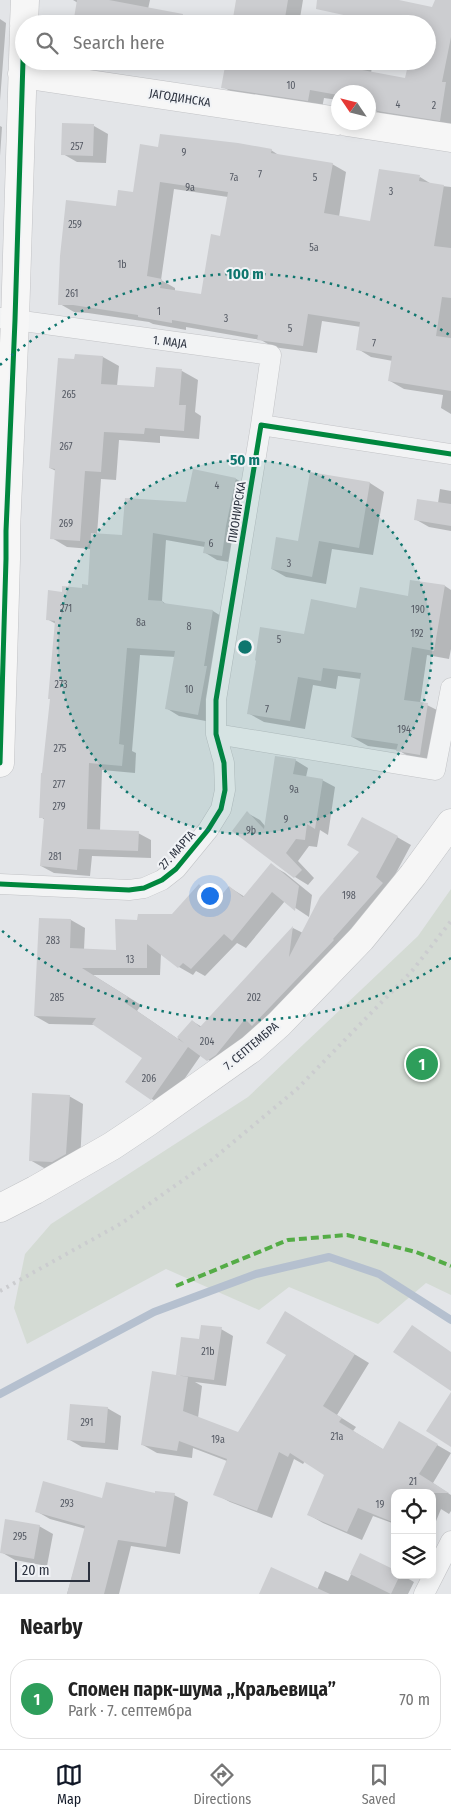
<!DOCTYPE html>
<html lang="en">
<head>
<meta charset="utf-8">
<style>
	body { margin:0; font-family:"Fira Sans Condensed",sans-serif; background:#f2f2f2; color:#222 }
	.controls { position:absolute; right:15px; bottom:15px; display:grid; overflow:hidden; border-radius:10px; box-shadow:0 2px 12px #0003 }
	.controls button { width:45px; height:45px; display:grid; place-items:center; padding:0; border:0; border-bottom:1px solid #e0e0e0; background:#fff; color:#222; font:25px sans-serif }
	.compass { position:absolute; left:331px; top:85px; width:45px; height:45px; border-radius:50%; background:#fff; box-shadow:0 2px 12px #0003; rotate:305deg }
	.scale { position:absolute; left:15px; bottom:12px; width:75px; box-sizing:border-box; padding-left:5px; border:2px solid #2c323f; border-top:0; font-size:14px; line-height:18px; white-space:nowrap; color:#2c323f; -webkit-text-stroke:4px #f1f3f6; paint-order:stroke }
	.you { position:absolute; left:209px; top:895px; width:18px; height:18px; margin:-12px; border:4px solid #fff; border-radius:50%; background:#1a73e8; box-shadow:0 0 0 8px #1a73e833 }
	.badge { display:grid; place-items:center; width:32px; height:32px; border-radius:50%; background:#111827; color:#fff; font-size:16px; font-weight:700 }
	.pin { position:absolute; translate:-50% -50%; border:2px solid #fff; box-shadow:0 1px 5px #0006 }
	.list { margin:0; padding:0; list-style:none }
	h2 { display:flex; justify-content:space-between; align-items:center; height:65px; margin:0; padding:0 20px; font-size:21px }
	h2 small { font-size:16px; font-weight:400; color:#767676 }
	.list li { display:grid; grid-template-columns:32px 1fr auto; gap:15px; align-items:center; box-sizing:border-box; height:80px; margin:0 10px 10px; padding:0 10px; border:1px solid #e0e0e0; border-radius:20px }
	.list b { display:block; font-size:19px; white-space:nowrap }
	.list p { margin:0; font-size:16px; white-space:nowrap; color:#767676 }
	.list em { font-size:16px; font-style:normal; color:#767676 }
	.icon { flex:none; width:28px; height:28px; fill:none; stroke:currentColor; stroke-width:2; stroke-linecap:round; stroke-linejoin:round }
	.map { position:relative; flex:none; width:451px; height:1594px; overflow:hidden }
	.search { position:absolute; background:#fff; box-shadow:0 2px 12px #0003; left:15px; right:15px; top:15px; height:55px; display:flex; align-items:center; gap:12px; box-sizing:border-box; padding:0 18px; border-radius:28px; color:#767676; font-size:19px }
	.sheet { height:155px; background:#fff }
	nav { display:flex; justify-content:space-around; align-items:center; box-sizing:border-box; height:70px; border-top:1px solid #e0e0e0; background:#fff; font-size:14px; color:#767676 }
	nav a { display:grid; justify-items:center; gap:2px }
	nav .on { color:#111827 }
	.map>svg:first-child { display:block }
	.green { fill:#d4dbd4 }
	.shadow { fill:#0003; fill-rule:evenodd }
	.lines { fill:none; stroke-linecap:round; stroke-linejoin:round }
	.stream { stroke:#b5c0cf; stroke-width:8 }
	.building { fill:#cccdd0; fill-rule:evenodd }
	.street-casing { stroke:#c2c3c6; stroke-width:21 }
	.secondary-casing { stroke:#c2c3c6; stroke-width:29 }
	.primary-casing { stroke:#c0c2c5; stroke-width:29 }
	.street { stroke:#f2f3f4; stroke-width:20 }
	.secondary { stroke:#f6f6f6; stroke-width:28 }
	.primary { stroke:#f6f6f6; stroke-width:28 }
	.rail { stroke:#cbcccf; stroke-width:4; stroke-dasharray:2.5 5; stroke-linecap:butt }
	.quiet { stroke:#54ac46; stroke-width:4; stroke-dasharray:8 4; stroke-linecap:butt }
	.cycleway-casing { stroke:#f1f3f6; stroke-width:8 }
	.cycleway { stroke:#00873e; stroke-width:5 }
	.ring { fill:none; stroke:#0f766e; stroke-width:2.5; stroke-dasharray:2.5 5 }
	.labels { text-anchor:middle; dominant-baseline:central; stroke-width:4; stroke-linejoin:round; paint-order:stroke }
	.number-label { font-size:10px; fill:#555a64 }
	.street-label { font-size:12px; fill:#2c323f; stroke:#f1f3f6 }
	.centre { fill:#0f766e; stroke:#f1f3f6; stroke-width:2.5 }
	.ring-label { font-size:15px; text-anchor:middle; font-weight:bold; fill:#0f766e; stroke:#f1f3f6; stroke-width:4; stroke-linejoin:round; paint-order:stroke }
</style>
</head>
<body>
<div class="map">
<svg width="451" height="1594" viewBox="0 0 451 1594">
	<rect width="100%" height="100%" fill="#e3e5e8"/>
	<path class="green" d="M451,889V1295L426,1283L378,1324L289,1287L259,1310L166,1269L27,1344L14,1308L25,1254L51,1224L248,1097L418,936Z"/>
	<path class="shadow" d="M73,0H150L148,9L160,16L201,24H74L78,3Z
		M237,0H303L299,24H233Z
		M350,0H393L451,13V127L387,117L372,109L373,106L368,105V92H338V100L324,98L322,108L237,95L223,87L227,61H373L371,73L406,80L427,61V24H345Z
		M0,19L6,23L0,101Z
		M127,61H139V63Z
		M0,126L2,127L0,156Z
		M94,126L108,134L106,163L77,162L63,154Z
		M160,148L271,150L280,156L332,164L346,172L339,217L371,222L420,177L433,185L451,187V414L441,408L443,395L404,389L390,381L393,361L371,357L358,349L361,327L322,321L317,353L273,347L261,340L186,327V330L153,324L149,322L88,313L74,312L60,304L117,208L134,194ZM174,189L228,197L221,237L202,296L175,291V288L161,280Z
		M76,355L103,357L119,366L117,386L155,388L157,368L182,371L198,380L195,412L201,416L199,439L160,436V443L119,440L116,480L101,479L97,535L123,536L236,479L249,486L235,563L217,560L204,552L205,547L166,540L162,601L167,605L213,611L226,619L211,722L179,716L166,708L176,657L140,655L132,751L136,753L135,773L102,770L100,831L138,833L151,840V858L92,856L90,876L54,873L41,866L45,820L41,817L51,699L56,624L47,619L63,593L84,589L89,586L91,549L67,547L52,538L56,471L50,468Z
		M311,474L370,483L384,492L373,555L332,549L326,584L286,577L272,569L299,543Z
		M440,489L451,491V531L429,527L415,519L438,503Z
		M445,586L451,590V649L449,659L427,655L420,704L427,705L443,713L435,763L413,759L398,750L368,746L352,737L361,679L338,676L336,689L313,685L305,729L264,722L248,713L305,635L357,609L409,598Z
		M295,760L308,768L306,777L322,780L335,787L328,835L320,830L317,847L309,846L298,861L314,878L308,885L295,877L234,830L247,813L260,820L265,826Z
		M397,837L411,845L389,886L396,892L221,1068L201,1055L165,1107L152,1099L144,1058L96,1025L49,1024L35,1016L40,919L71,920L85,928L84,950L117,952L139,921L173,915L199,886L212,894L218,901L229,887L245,897L271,865L285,873L312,895L309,917L285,901L246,948L237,943L205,976L196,971L193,975L179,967L161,953L160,975H93L141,1005L137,1011L178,1039L192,1021L202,1027L293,928L303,933Z
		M69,1096L83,1104L80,1162L67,1169L44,1168L30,1160Z
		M300,1321L369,1363L337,1415L356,1427L353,1431L384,1450L399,1423L451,1453L433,1483L451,1495V1511L449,1514L441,1509L432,1531V1493H395V1524L373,1516L362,1540L323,1523L309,1515L326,1474L305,1461L303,1464L294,1459L272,1518L230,1502L215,1494L227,1461L193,1448L192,1458L157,1453L143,1445L182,1377L178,1374L200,1340L221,1329L233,1336L226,1386L195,1382L202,1386L198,1418L238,1433L288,1354Z
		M107,1408L121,1416L118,1450L82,1447L68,1439Z
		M156,1494L174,1495L188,1502L180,1554L131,1546L119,1594H67L86,1529L50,1519L36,1511L103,1499Z
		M39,1526L53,1534L47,1566L15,1560L1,1552Z
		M360,1555L395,1575H402L414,1582L408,1594H260L317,1590L325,1571L348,1581Z"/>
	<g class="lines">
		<path class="stream" d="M0,1394L154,1312L256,1274L329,1257L379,1274L451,1320"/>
	</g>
	<path class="building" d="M77,0H109L183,14L182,24H73Z
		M236,0H288L284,24H232Z
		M317,0H399L432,7L435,0H451V37L442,82H446L440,121L371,110L373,101L368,100V92H338V95L310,90L308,101L221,88L226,61H250L275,65L276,61H358L357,69L405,78L409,61H427V24H385L316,9Z
		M62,123L94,124L93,156L61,155Z
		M160,134L238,143L272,149L271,153L333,163L324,213L370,221L379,169L420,175L419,181L444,185L434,246L451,248V298L442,297L436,336L451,338V391L388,381L392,356L356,350L360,322L308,314L303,346L257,340L258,335L172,320V323L138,317V315L73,305H58L60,256L66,200L116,206L118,190L133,192L140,144L158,147ZM160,182L228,192L220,236L211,234L201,294L160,288L162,279L147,276Z
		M75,354L103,356L101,384L154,387L156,367L182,369L179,405H186L184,431L145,428L144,434L104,432L101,472L85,471L80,541L50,539L55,469L49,468L58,358L74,359Z
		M193,469L236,478L226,526L222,556L203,553L205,542L153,533L148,600L163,601V603L213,610L204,666H207L198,715L165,709L175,651L127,648L119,744L124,745L122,766L89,763L87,829L139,831L138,851L79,849L77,870L40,866L44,818H39L41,773H42L50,699H48L55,621L46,620L48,590L62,592V586L82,588V584L88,585L91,533L122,535L125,498L186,502Z
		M310,472L370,482L359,548L319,541L312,577L271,569L276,537L298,541Z
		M417,499L451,504V526L414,520Z
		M410,580L445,585L434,651L412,647L404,700L428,703L420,755L396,751L398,744L351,737L361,673L323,668L321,681L298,677L290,721L247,714L256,661L255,660L260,627L304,634L311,599L356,608L360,587L408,596Z
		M275,756L296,759L293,774L323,779L315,829L307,824L305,840L296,839L286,853L302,870L294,878L232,831L247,811L264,829Z
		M362,817L398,836L376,877L383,883L333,939L334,940L252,1026L245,1019L216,1055L207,1061L188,1047L151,1100L125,1082L142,1058L92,1024L96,1018L34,1016L39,918L71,919L70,948L116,950L115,919L137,920L138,914H172L199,884L214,904L229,886L243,897L271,863L299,886L295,911L272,892L232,941L224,934L191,969L183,963L178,968L147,944V968H82L128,997L124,1002L184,1043L177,1037L192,1020L200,1027L293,926L289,957L320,897L359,852L347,845Z
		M32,1093L70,1095L66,1154L52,1162L29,1161Z
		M285,1311L355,1354L323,1406L342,1418L339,1422L383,1449L399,1421L438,1444L419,1474L449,1493H395V1523L358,1508L347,1532L307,1515L324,1475L290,1453L288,1457L279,1452L257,1511L213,1495L227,1459L179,1441L177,1451L141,1445L152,1371L188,1377L183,1411L238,1432L286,1355L266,1343Z
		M201,1325L222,1327L214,1380L176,1375L181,1337L199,1339Z
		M412,1325L451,1352V1391L393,1352Z
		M451,1392V1447L426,1431Z
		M70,1404L108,1407L105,1443L67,1440Z
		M43,1481L102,1498L106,1482L155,1493V1491L175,1493L166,1547L118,1540L104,1594H67L85,1526L35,1512Z
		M5,1519L40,1525L34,1559L0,1553Z
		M360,1553L395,1570V1575H400L391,1594L350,1574Z
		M271,1567L330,1594H259Z"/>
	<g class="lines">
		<g class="street-casing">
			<path id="street" d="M0,318L271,355L261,425
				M216,734L435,770L451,688
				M0,884L129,890L144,888L162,880L176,869L208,830L221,809L225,790L224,763L216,734V700L261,425L451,454
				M424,1594L451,1541"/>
		</g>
		<g class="secondary-casing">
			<path id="secondary" d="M24,24L25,0
				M22,74L338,121
				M347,122L451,138
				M0,763L6,559V531L15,320L24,28"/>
		</g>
		<g class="primary-casing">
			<path id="primary" d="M0,1208L35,1190L112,1146L148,1122L251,1049L279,1024L361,939L413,875L451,823"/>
		</g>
		<use href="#street" class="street"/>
		<use href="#secondary" class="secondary"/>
		<use href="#primary" class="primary"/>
		<path class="rail" d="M0,1291L122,1223L213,1159L297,1089L412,971L451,921"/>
		<path class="quiet" d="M176,1286L288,1240L347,1235L416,1252L451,1266"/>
		<g class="cycleway-casing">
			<path id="cycleway" d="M0,763L6,559V531L15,320L24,28
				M0,884L129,890L144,888L162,880L176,869L208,830L221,809L225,790L224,763L216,734V700L261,425L451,454"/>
		</g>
		<use href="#cycleway" class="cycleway"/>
	</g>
	<circle cx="245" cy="647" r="187" fill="#0f766e" fill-opacity=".12"/>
	<g class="ring">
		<circle cx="245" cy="647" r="187"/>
		<path d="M451 958A373 373 0 0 1 0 929M0 365A373 373 0 0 1 451 336"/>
	</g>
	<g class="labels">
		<g class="number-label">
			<text x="291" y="86">10</text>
			<text x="398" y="105">4</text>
			<text x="434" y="106">2</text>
			<text x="77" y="147">257</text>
			<text x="184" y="153">9</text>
			<text x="260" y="175">7</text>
			<text x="234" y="178">7a</text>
			<text x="315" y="178">5</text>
			<text x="190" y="188">9a</text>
			<text x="391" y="192">3</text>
			<text x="75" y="225">259</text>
			<text x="314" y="248">5a</text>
			<text x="122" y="265">1b</text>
			<text x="72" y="294">261</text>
			<text x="159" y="312">1</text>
			<text x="226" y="319">3</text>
			<text x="290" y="329">5</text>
			<text x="374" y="344">7</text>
			<text x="69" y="395">265</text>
			<text x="66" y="447">267</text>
			<text x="217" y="486">4</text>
			<text x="66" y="524">269</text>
			<text x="211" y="544">6</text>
			<text x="289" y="564">3</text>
			<text x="66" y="609">271</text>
			<text x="418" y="610">190</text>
			<text x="141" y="623">8a</text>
			<text x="189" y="627">8</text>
			<text x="417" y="634">192</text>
			<text x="279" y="640">5</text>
			<text x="61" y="685">273</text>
			<text x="189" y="690">10</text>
			<text x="267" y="710">7</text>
			<text x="404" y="730">194</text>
			<text x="60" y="749">275</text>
			<text x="59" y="785">277</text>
			<text x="294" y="790">9a</text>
			<text x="59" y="807">279</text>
			<text x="286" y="820">9</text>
			<text x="251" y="831">9b</text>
			<text x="55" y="857">281</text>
			<text x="349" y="896">198</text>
			<text x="53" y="941">283</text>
			<text x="130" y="960">13</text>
			<text x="57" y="998">285</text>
			<text x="254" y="998">202</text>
			<text x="207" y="1042">204</text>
			<text x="149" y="1079">206</text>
			<text x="208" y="1352">21b</text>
			<text x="87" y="1423">291</text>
			<text x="337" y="1437">21a</text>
			<text x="218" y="1440">19a</text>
			<text x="413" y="1482">21</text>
			<text x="67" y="1504">293</text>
			<text x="380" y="1505">19</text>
			<text x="20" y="1537">295</text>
		</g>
		<g class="street-label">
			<text transform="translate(180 98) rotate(9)">ЈАГОДИНСКА</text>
			<text transform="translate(170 342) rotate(7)">1. МАЈА</text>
			<text transform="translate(237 512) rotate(-81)">ПИОНИРСКА</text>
			<text transform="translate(177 850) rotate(-48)">27. МАРТА</text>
			<text transform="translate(251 1046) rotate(-40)">7. СЕПТЕМБРА</text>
		</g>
	</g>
	<circle cx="245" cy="647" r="8" class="centre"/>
	<g class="ring-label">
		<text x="245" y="279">100 m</text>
		<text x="245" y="465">50 m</text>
	</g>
</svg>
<div class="controls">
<button><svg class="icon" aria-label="locate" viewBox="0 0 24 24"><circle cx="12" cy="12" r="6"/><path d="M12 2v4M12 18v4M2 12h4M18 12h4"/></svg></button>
<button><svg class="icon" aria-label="layers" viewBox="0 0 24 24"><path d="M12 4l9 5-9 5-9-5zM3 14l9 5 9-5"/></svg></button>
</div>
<svg class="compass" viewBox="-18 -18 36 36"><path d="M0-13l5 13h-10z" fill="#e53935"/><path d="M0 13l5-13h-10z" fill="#767676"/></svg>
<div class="scale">20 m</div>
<div class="you"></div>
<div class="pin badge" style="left:422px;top:1064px;background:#2e9e5b">1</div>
<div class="search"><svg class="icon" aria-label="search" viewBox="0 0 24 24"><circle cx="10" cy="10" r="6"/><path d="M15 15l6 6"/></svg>Search here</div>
</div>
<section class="sheet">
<h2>Nearby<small></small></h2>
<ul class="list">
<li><span class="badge" style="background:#2e9e5b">1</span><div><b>Спомен парк-шума „Краљевица”</b><p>Park · 7. септембра</p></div><em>70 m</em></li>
</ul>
</section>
<nav>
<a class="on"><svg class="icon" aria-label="map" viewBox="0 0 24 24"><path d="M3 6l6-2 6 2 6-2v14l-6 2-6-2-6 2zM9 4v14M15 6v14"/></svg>Map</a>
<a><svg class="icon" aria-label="directions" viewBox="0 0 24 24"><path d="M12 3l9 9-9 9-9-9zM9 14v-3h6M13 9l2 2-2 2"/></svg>Directions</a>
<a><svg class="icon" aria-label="saved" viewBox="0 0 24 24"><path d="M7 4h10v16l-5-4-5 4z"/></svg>Saved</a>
</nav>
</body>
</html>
